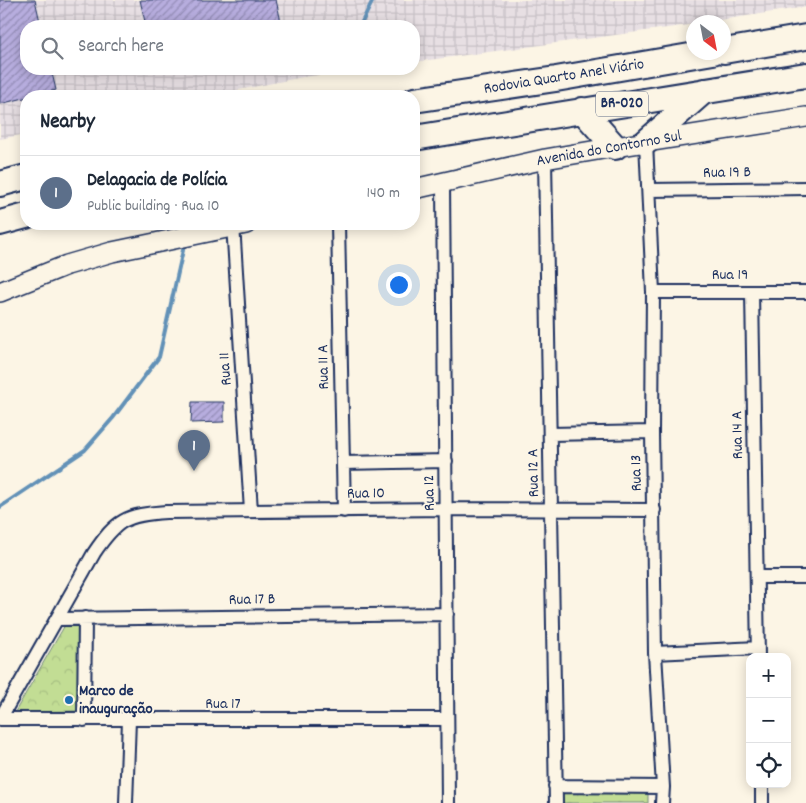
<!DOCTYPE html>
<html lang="en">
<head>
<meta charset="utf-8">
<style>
	body { margin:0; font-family:Dekko,sans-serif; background:#f2f2f3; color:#1f2937 }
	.controls { position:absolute; right:15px; bottom:15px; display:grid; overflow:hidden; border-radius:10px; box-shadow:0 2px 12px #0003 }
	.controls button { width:45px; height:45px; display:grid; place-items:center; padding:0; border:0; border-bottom:1px solid #e0e1e3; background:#fff; color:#1f2937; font:25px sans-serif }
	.compass { position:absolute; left:686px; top:15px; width:45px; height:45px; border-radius:50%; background:#fff; box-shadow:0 2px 12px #0003; rotate:148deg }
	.you { position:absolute; left:398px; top:284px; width:18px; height:18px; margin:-12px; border:4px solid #fff; border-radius:50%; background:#1a73e8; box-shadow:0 0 0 8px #1a73e833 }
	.badge { display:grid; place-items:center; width:32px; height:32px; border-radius:50%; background:#2563eb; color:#fff; font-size:16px; font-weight:700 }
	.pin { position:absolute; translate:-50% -41px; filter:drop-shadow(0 1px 2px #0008) }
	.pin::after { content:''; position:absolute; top:26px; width:18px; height:15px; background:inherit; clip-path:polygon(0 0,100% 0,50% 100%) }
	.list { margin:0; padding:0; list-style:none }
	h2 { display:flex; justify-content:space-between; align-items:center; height:65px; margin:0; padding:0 20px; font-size:21px }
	h2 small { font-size:16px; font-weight:400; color:#747a83 }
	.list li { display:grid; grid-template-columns:32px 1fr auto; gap:15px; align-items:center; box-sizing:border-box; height:75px; padding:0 20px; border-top:1px solid #e0e1e3 }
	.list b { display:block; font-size:19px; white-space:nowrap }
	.list p { margin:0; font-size:16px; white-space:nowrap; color:#747a83 }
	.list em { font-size:16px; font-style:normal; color:#747a83 }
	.icon { flex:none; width:28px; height:28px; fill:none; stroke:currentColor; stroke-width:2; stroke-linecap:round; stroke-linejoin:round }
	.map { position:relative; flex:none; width:806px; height:803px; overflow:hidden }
	.search { position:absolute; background:#fff; box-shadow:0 2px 12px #0003; left:20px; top:20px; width:400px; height:55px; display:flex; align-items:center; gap:12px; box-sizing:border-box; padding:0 18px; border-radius:20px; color:#747a83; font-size:19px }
	.panel { position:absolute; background:#fff; box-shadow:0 2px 12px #0003; left:20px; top:90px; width:400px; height:140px; border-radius:20px }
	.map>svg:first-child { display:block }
	.industrial { fill:url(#industrial-grid) }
	.park { fill:url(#park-crowns); stroke:#6e8679 }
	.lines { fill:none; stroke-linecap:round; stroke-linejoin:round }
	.stream { stroke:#6291b7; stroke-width:4 }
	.building { fill:url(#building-hatch); stroke:#1b2f5e }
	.street-casing { stroke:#1b2f5e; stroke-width:16 }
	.secondary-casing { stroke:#1b2f5e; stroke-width:22 }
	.highway-casing { stroke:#1b2f5e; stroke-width:28 }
	.street { stroke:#fcf5e5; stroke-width:12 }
	.secondary { stroke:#fcf5e5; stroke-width:19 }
	.highway { stroke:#fcf5e5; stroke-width:24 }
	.poi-dot { fill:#1f6fb2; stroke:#fcf5e5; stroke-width:2 }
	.labels { text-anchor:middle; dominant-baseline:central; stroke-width:4; stroke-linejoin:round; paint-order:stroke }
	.shield { fill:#fcf5e5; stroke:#5e6a86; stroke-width:1 }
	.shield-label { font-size:15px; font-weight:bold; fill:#1b2f5e }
	.street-label { font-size:16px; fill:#1b2f5e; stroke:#fcf5e5 }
	.poi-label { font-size:16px; font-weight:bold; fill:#1b2f5e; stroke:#fcf5e5; text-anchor:start }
</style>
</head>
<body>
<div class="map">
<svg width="806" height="803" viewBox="0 0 806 803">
	<defs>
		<pattern id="industrial-grid" width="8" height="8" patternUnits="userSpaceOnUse" patternTransform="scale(1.25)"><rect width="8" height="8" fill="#e7dfe3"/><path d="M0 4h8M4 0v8" fill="none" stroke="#c6c0c5"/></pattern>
		<pattern id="park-crowns" width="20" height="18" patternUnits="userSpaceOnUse" patternTransform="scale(1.25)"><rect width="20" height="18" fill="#c2dd94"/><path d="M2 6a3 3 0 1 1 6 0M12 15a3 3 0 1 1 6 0" fill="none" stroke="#a6be82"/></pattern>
		<pattern id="building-hatch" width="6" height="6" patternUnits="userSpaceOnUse" patternTransform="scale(1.25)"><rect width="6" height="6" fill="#b7adde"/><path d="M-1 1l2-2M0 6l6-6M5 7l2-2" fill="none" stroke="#948db7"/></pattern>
	</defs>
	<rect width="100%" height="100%" fill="#fcf5e5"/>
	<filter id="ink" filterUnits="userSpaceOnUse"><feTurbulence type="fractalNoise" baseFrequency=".02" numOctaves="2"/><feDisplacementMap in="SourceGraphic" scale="10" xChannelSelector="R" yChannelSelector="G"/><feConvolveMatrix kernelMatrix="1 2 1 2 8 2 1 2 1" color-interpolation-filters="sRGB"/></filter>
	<g filter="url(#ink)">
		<path class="industrial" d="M0,0H806V7L706,22H694L693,24L682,26L414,62V26H26V69H365L303,77L209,96H26V134L0,139Z"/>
		<path class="park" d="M65,625L79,626L80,711L15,712Z
			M648,791V803H560V792Z"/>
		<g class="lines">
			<path class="stream" d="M360,26L373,0
				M0,507L85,450L113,418L159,357L183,250"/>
		</g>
		<path class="building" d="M0,0H35L41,26H26V69H51L56,90L0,104Z
			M140,0H276L282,26H146Z
			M192,402H224V422L191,423Z"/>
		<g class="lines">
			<g class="street-casing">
				<path id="street" d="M646,142L653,292L652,432L655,653L663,787L662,803
					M545,159L556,803
					M443,183L448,803
					M649,190L806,188
					M233,224L251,511
					M338,224L344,511
					M653,292H806
					M752,292L758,657
					M550,434L652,432
					M343,463L446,461
					M757,577H806
					M58,619L447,614
					M655,653L758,648
					M0,719L94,553C117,519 126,515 166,512L447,509L654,510
					M0,719H447
					M84,720L85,618
					M762,784V803
					M555,786L663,787
					M126,803L129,720"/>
			</g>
			<g class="secondary-casing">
				<path id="secondary" d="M414,189L545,159L615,147L806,117
					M0,292L67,265L112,252L246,224"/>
			</g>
			<g class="highway-casing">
				<path id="highway" d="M724,51L806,37
					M414,100L556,79L713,52
					M582,110L615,147
					M414,138L806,75
					M646,142L704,91
					M0,184L26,177
					M0,223L26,216"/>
			</g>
			<use href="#street" class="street"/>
			<use href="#secondary" class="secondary"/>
			<use href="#highway" class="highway"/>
		</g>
	</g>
	<circle class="poi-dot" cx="69" cy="700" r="5"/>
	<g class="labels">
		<rect class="shield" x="596" y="91.5" width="52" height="25" rx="4"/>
		<g class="shield-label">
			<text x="622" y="104">BR-020</text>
		</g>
		<g class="street-label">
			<text transform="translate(564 77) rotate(-9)">Rodovia Quarto Anel Viário</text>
			<text transform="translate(609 149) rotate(-10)">Avenida do Contorno Sul</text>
			<text transform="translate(727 173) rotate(-1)">Rua 19 B</text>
			<text x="730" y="275">Rua 19</text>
			<text transform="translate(324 367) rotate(-91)">Rua 11 A</text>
			<text transform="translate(226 369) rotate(-94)">Rua 11</text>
			<text transform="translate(738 435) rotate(-91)">Rua 14 A</text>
			<text transform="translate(534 473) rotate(-91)">Rua 12 A</text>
			<text transform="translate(637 473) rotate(-91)">Rua 13</text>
			<text transform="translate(430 493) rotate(-91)">Rua 12</text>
			<text transform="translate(366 494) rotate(-1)">Rua 10</text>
			<text transform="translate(252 600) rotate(-1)">Rua 17 B</text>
			<text x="223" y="704">Rua 17</text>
		</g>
		<g class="poi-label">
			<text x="79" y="691">Marco de<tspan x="79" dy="18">inauguração</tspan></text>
		</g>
	</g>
</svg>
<div class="controls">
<button>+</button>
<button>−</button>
<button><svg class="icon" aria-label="locate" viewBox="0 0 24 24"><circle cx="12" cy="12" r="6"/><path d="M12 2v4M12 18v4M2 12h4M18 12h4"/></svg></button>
</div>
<svg class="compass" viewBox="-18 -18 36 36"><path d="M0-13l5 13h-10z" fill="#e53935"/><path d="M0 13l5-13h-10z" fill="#747a83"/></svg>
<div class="you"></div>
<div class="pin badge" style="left:194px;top:471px;background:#5c6f8a">1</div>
<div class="search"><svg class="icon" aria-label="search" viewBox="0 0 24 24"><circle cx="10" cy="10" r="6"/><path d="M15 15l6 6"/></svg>Search here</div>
<section class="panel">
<h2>Nearby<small></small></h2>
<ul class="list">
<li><span class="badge" style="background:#5c6f8a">1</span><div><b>Delagacia de Polícia</b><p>Public building · Rua 10</p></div><em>140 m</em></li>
</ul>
</section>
</div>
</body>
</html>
